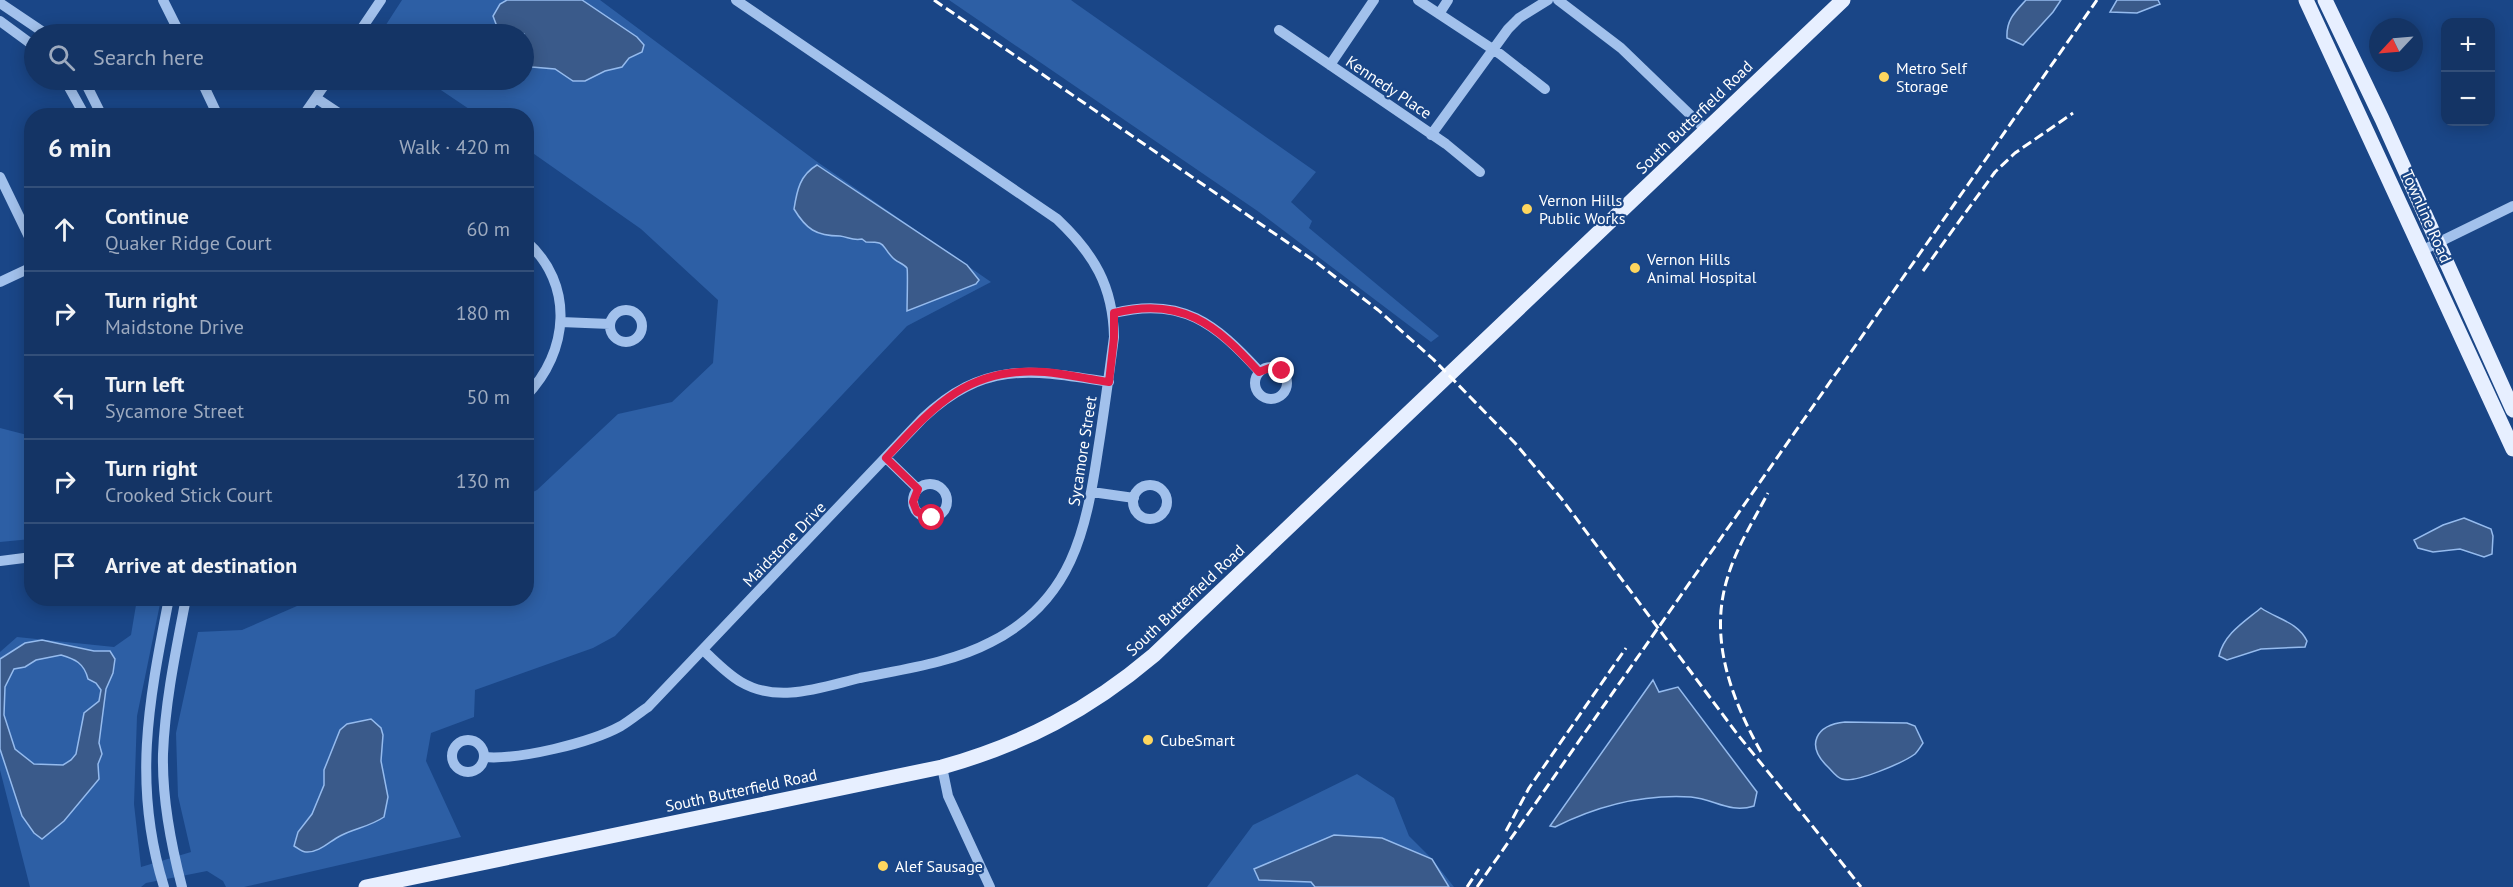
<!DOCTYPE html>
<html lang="en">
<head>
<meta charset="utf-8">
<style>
	body { margin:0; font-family:"PT Sans",sans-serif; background:#1d3c6b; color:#f1f3f6 }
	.controls { position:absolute; right:18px; top:18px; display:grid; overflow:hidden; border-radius:12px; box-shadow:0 3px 15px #0003 }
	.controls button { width:54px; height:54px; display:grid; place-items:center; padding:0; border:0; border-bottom:2px solid #334f79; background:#143465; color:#f1f3f6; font:30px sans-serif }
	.compass { position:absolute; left:2369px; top:18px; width:54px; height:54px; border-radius:50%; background:#143465; box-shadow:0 3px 15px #0003; rotate:244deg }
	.stop { position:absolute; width:18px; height:18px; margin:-14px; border:4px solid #e11d48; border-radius:50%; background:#fff }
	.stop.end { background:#e11d48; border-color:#fff; box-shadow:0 2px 6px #0008 }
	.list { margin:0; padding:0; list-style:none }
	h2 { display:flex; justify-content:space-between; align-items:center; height:78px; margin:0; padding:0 24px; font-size:26px }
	h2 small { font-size:20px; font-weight:400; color:#9daabf }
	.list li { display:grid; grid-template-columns:39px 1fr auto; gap:18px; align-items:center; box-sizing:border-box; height:84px; padding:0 24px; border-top:2px solid #334f79 }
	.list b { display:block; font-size:22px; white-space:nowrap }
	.list p { margin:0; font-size:20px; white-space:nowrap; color:#9daabf }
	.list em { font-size:20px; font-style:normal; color:#9daabf }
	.icon { flex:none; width:33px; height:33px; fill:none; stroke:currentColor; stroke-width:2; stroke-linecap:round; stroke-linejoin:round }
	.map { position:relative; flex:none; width:2513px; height:887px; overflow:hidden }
	.search { position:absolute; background:#143465; box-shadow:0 3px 15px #0003; left:24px; top:24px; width:510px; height:66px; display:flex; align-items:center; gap:15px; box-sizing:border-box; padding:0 21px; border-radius:33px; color:#9daabf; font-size:22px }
	.panel { position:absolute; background:#143465; box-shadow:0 3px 15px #0003; left:24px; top:108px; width:510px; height:498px; border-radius:24px }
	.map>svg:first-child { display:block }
	.green { fill:#2d5fa5 }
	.water { fill:#3a5a8a; stroke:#95bbee; stroke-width:1.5; fill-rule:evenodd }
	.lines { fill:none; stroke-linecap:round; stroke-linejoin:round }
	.minor { stroke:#a2c1ec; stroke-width:10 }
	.major { stroke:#e7efff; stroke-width:15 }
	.rail { stroke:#fff; stroke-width:3; stroke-dasharray:10 4.5; stroke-linecap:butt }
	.route { stroke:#e11d48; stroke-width:8 }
	.poi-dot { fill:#fed65e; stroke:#1a4687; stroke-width:2 }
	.labels { text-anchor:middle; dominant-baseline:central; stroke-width:4.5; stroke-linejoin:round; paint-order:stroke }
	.poi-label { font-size:16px; fill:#fff; stroke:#1a4687; text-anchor:start }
	.street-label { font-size:16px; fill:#fff; stroke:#1a4687 }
</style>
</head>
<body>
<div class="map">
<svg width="2513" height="887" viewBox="0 0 2513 887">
	<rect width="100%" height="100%" fill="#1a4687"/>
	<path class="green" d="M402,0H600L816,161L991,282L907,326L615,636L593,648L475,690L474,717L431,733L426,761L461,837L244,887H226L223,881L207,871L146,883L141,887H30L0,770V652L17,637L114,647L131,635L137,599H161L137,716L134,804L141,867L191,852L178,796L176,733L198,632L242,630L313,599L526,598L527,495L537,490L618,414L672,402L713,363L718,300L641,229L527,149L526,116L478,115L426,80H524V34H380Z
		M949,0H1071L1075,3L1316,172L1291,202L1312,221L1309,228L1439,336L1431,342L1259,212Z
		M0,428L31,436V539L0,542Z
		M1357,774L1394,798L1409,836L1432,859L1454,887H1207L1253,825Z"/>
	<path class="water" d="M507,0H582L637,37L644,45L642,52L629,58L622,67L605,71L585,81H573L555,69L532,67L524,57V34H507L496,24L493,16L500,4Z
		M2026,0H2061L2053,12L2023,45L2007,38C2006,20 2015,12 2026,0Z
		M2117,0H2158L2160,4L2137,13L2110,12Z
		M817,165L967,265L979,280L976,284L907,311C907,305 908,271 907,268C903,263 896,262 892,257C880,244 887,242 866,242L862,239C853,241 848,237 840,236C816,236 806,229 794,209C797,190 800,175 817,165Z
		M2464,518L2491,529L2493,536L2492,554L2484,557L2460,549L2433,552L2418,548L2414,540L2443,525Z
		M2261,608C2277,619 2298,622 2307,641L2305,647L2261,649L2227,660L2219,656C2224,634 2244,622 2261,608Z
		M42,640L94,651H110L115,659L113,673L106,689L99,743L102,754L98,764L99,779L64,821L42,839L34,833L22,816L0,749V659L25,643ZM61,655C75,659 84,663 88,679L96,683L101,690L99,701L84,713L76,754L71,760L63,765L34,764L15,749L4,715L5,687L14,669L25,667L36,660Z
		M1653,680L1659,692L1678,687L1757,792L1754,806C1730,814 1714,799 1691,797C1643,794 1597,806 1555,827L1550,826Z
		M371,719L381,728L383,735L381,761L388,797L384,817C369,827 355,828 340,836C330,841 319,853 306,852C301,852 298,848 294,846L298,832L312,814L324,785V770L340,730L347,724Z
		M1845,722L1907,723L1915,726L1923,743C1921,746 1918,751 1915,754C1904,762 1855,784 1842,779C1837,778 1832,771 1828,767C1805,745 1816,725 1845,722Z
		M1334,835L1382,838L1432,859L1449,887H1315L1311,882L1259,880L1254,869Z"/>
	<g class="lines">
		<path class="minor" d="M163,0L180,34
			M1418,0L1500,54L1545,89
			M1558,0L1621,48L1706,130
			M0,3L46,34
			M1439,14L1448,0
			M0,21L34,46
			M1279,30L1446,144L1480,172
			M358,34L381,0
			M1330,65L1374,0
			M65,80L85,116
			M84,80L102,116
			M201,80L218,116
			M316,98L343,116
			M303,116L328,80
			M1431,135L1508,29L1519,18L1548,0
			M0,177L32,243
			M526,241C575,284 569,352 526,396
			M2423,250L2513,206
			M0,282L32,267
			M610 326a16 16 0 1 1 32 0a16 16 0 1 1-32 0Z
			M1114,313C1182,296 1216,324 1259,371
			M561,322L610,324
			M1255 383a16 16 0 1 1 32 0a16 16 0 1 1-32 0Z
			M886,458L918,489
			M913 501a17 17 0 1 1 34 0a17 17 0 1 1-34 0Z
			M1133 502a17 17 0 1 1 34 0a17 17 0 1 1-34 0Z
			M1092,492L1134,498
			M0,561L32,557
			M703,650C715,661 727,674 741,682C778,704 822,687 860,678C904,669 951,663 991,642C1072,601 1086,531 1098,450C1104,412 1109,375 1114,337C1113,286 1094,254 1057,219L736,0
			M452 756a16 16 0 1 1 32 0a16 16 0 1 1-32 0Z
			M484,757C519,760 590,743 621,726C631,720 639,713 648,707L923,418C985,360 1032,370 1109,382
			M942,767L948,796L990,887
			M164,887C132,784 149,701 169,598
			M182,887C171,845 162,798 163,754C165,702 176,650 186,598"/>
		<path class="major" d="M2306,0L2513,449
			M2325,0L2382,119L2513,410
			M366,887L942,767C1024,744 1089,710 1154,655L1843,0"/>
		<path class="rail" d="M934,0L1316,262L1378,310L1433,359L1515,443L1561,498L1738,735L1799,810
			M1923,271L1995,172L2015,153L2073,113
			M1761,752C1731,698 1708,638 1728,576C1737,546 1754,520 1768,493
			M1794,803L1861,887
			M1506,831L1529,788L1626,648
			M1467,887L1479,869
			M1477,887L2097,0"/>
	</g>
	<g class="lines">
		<path class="route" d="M932,518L917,512L913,502L918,489L886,458C933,407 968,366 1045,372C1066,374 1088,379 1109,382L1114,338V313C1181,296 1216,324 1259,372L1272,367L1282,371"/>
	</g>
	<g class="poi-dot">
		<circle cx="1884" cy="77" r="6"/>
		<circle cx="1527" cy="209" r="6"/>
		<circle cx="1635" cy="268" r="6"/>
		<circle cx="1148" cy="740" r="6"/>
		<circle cx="883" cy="866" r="6"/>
	</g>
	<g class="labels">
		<g class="poi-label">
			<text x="1896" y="68">Metro Self<tspan x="1896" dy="18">Storage</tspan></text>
			<text x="1539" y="200">Vernon Hills<tspan x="1539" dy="18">Public Works</tspan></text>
			<text x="1647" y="259">Vernon Hills<tspan x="1647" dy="18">Animal Hospital</tspan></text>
			<text x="1160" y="740">CubeSmart</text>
			<text x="895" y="866">Alef Sausage</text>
		</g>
		<g class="street-label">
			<text transform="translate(1389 87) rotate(34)">Kennedy Place</text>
			<text transform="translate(1694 117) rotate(-44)">South Butterfield Road</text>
			<text transform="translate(2427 216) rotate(66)">Townline Road</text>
			<text transform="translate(1082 451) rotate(-81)">Sycamore Street</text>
			<text transform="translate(784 544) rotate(-46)">Maidstone Drive</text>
			<text transform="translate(1185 600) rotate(-43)">South Butterfield Road</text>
			<text transform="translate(741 790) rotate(-12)">South Butterfield Road</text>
		</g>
	</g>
</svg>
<div class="controls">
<button>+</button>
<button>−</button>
</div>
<svg class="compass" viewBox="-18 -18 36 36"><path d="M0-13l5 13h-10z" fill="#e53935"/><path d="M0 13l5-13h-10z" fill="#9daabf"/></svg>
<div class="stop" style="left:932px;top:518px"></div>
<div class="stop end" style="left:1282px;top:371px"></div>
<div class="search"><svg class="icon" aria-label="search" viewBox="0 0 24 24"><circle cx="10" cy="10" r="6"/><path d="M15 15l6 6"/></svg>Search here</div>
<section class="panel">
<h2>6 min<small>Walk · 420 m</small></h2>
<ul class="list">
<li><svg class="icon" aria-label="ahead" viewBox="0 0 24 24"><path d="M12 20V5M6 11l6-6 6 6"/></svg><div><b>Continue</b><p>Quaker Ridge Court</p></div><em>60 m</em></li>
<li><svg class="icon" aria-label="right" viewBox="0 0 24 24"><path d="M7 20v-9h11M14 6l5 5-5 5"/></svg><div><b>Turn right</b><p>Maidstone Drive</p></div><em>180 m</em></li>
<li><svg class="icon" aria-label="left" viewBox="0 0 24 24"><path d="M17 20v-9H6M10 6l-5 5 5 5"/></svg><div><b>Turn left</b><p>Sycamore Street</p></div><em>50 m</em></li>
<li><svg class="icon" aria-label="right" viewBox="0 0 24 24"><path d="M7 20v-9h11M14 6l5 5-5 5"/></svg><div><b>Turn right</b><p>Crooked Stick Court</p></div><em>130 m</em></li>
<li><svg class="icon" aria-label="arrive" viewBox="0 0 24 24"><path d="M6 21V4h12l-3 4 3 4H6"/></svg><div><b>Arrive at destination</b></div></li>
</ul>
</section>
</div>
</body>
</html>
